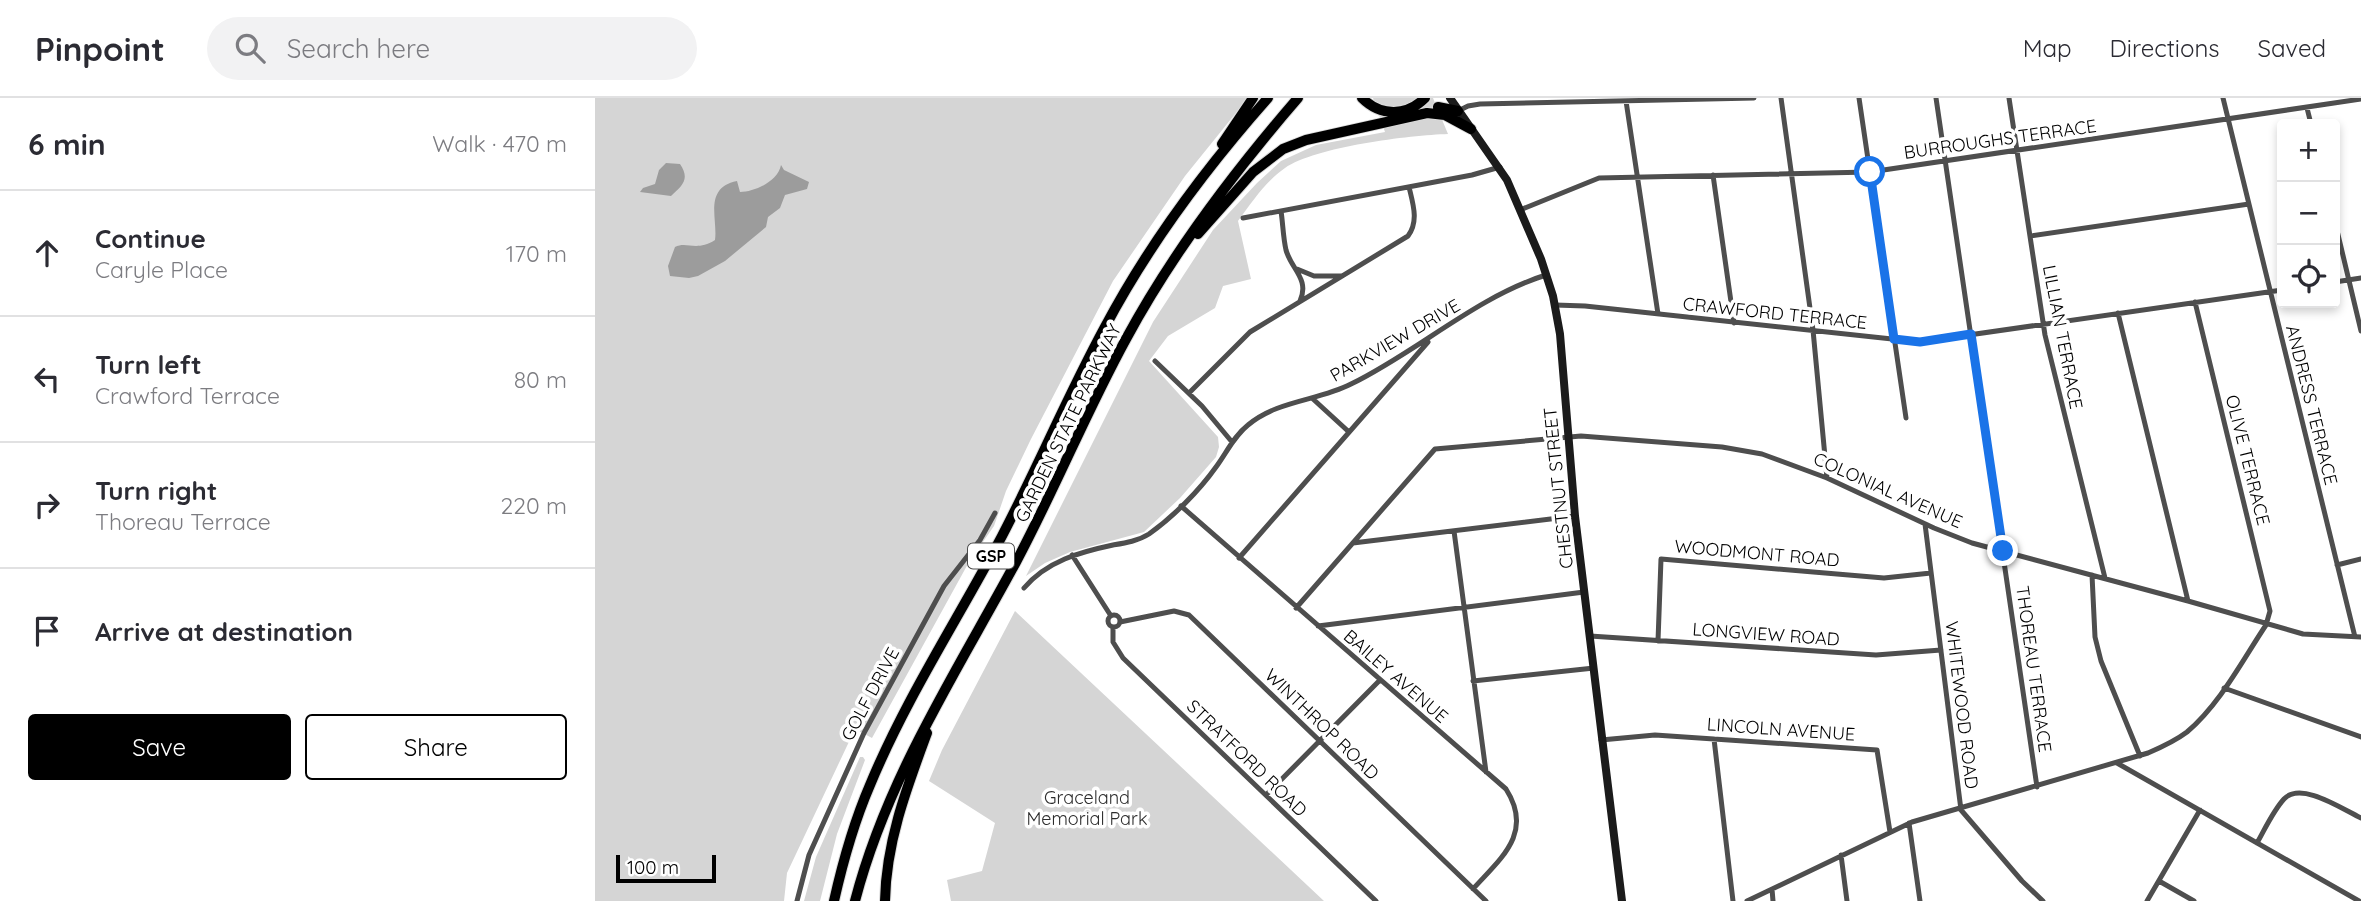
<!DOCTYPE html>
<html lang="en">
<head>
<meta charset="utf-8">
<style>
	body { margin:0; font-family:Quicksand,sans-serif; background:#f2f2f3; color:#2b2b33 }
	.controls { position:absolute; right:21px; top:21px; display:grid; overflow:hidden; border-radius:7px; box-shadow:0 4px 10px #0003 }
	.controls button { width:63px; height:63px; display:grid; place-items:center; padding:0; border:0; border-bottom:2px solid #e1e1e2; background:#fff; color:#2b2b33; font:35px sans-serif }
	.scale { position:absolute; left:21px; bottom:18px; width:100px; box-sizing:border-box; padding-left:7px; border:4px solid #000; border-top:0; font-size:19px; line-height:24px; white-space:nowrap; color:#000; -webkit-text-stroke:5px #fff; paint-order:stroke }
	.stop { position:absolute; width:21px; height:21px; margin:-16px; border:5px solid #1a73e8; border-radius:50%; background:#fff }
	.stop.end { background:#1a73e8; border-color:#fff; box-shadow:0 2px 7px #0008 }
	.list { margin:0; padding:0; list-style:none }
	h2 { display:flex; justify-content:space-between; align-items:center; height:91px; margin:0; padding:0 28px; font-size:30px }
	h2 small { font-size:23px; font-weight:400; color:#7c7c81 }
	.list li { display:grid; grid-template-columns:46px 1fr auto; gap:21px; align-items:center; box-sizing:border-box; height:126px; padding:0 28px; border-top:2px solid #e1e1e2 }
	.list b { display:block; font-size:26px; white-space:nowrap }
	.list p { margin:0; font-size:23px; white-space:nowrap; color:#7c7c81 }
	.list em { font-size:23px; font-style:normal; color:#7c7c81 }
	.actions { display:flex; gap:14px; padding:21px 28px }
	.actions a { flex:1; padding:16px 0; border:2px solid #000; border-radius:7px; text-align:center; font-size:24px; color:#000 }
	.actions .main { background:#000; color:#fff }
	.icon { flex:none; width:38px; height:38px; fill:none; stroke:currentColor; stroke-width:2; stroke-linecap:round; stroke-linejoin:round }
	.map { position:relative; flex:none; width:1766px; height:803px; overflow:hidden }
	header { display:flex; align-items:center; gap:42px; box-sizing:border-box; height:98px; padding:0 35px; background:#fff; border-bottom:2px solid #e1e1e2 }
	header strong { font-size:33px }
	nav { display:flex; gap:38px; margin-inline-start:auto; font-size:24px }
	.search { width:490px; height:63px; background:#f2f2f3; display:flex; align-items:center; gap:18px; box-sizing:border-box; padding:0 24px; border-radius:38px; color:#7c7c81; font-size:26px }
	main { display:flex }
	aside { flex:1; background:#fff }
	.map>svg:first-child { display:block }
	.green { fill:#d5d5d5 }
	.water { fill:#9c9c9c }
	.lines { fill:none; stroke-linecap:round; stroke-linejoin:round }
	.highway-casing { stroke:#dbdbdb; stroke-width:12 }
	.street { stroke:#4e4e4e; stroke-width:5 }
	.secondary { stroke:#1b1b1b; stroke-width:8 }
	.highway { stroke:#000; stroke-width:10 }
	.route { stroke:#1a73e8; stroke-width:9 }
	.labels { text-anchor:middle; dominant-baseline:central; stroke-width:7; stroke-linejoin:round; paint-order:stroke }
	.shield { fill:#fff; stroke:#4c4c4c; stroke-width:2 }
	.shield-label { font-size:16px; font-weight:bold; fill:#000 }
	.street-label { font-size:18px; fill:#000; stroke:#fff }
	.park-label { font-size:18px; fill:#2c2c2c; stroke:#fff }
</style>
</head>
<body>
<header>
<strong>Pinpoint</strong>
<div class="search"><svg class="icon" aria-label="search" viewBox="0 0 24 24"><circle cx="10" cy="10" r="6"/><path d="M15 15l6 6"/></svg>Search here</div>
<nav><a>Map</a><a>Directions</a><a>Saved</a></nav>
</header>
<main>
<aside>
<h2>6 min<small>Walk · 470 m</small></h2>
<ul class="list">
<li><svg class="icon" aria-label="ahead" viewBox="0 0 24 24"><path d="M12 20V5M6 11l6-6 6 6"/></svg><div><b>Continue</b><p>Caryle Place</p></div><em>170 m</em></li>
<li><svg class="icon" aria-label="left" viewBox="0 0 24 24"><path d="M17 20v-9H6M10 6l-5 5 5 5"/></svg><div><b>Turn left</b><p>Crawford Terrace</p></div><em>80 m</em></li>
<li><svg class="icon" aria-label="right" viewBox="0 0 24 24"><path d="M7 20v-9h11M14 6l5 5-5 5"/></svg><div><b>Turn right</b><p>Thoreau Terrace</p></div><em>220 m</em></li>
<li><svg class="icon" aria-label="arrive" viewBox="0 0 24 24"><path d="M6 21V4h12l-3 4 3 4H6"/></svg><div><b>Arrive at destination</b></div></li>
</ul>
<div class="actions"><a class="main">Save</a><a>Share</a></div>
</aside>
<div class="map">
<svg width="1766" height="803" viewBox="0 0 1766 803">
	<rect width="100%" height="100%" fill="#fff"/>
	<path class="green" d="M0,0H653L590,78L518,183L436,341L411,393L399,428L374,464L277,640L260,631L192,775L189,803H0Z
		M778,0H838L853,36C815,37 720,49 690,70C670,84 657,104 643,123L656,181L628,188L620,210L573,238L554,263L623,339L624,349L621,359L585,400L549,434L475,454L450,465L431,478L558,224L618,132L662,85L686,63L721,47L790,34Z
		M420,513L729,803H356L352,782L387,773L400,725L334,683L347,652Z
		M265,659H268L270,662L242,736L225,803H209L221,759Z"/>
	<path class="water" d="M71,65L85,66C95,81 88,87 76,98L45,94L48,90L60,86L64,72Z
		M186,67L189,72L214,84L212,91L190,97L185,110L173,119L171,129L130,163L103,178L94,180L75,178L73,168L80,149C92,143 101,154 120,142C123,121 108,90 142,83L145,94C160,94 183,83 186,67Z"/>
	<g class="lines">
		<g class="highway-casing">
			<path id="highway" d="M767,0C786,19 812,18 830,0
				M843,9L863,13
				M627,46L658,0
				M603,136L658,74L688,51L711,42L832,15L850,17L876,31
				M239,803C248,763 259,724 275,687C311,600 363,521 407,438C443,369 473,297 510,229C554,146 611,70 673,0
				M260,803C292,680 361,575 421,464C460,391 491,314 531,241C578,154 638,75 703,0
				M290,803C291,744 312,689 332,635"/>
		</g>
		<path class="street" d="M1186,0L1218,232L1232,380
			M1264,0L1311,320
			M1341,0L1442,689
			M1414,0L1450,237L1510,480
			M1628,0L1760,539
			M1031,3L1063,216
			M1712,10L1716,26
			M863,13L873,8L885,6L1159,0
			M1118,77L1139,225
			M925,112L1004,80L1275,74L1766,1
			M686,113C688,126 688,139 691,152C696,171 715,181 705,203
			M648,120L877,77L905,69
			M1740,124L1766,233
			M1435,138L1654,106
			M702,171L719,178H746
			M1740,184L1766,180
			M960,207L990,208L1325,244L1687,192
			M1523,215L1593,503
			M560,263L607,308L637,344
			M594,295L655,234L813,138C824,123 818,106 814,89
			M718,301L754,334
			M586,408L911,691C939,735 906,760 878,791
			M1330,426L1366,712L1427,783L1448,803
			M859,433L891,674
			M758,445L980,418
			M477,457L516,518
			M644,460L833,244
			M1742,467L1766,461
			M1497,477L1500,539L1506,563L1545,658
			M429,490C452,463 485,454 518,447C530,445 543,443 554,436C578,419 604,393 621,369C632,354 639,338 653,327C683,302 723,303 756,286C822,254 881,199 951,177
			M701,510L840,351L986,338L1127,349L1167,356L1232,380L1339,430L1377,445L1593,503L1708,536L1766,539
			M513 523a6 6 0 1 1 12 0a6 6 0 1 1-12 0Z
			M525,524L579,513L594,517L891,803
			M723,528L989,494
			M518,530V544L528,560L781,803
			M995,538L1281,557L1346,552
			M1063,543L1066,461L1289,480L1336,475
			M878,583L999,570
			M1629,590L1766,639
			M1119,641L1138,803
			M1006,642L1060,637L1282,652L1295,734
			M1522,665L1764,803
			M671,697L785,582
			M1314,725L1325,803
			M1662,745C1670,731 1678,713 1689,701C1706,683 1747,711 1766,720
			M1246,757L1252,803
			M1564,783L1599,803
			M1177,791L1178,803
			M202,803L214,757L269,635L349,488L385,442L400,415
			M1152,803L1317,724L1553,655C1567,649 1580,643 1592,634C1625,606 1647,563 1671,527L1675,513L1600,204
			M1552,803L1605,712"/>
		<path class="secondary" d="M855,0L912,82L946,161L958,198L965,236L980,418L1027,803"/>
		<use href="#highway" class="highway"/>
	</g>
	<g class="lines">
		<path class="route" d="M1275,74L1299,241L1325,244L1376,236L1408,453"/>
	</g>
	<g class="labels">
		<rect class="shield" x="373" y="445.5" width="46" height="25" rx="5"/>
		<g class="shield-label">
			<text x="396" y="458">GSP</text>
		</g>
		<g class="street-label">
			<text transform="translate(1405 41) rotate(-8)">BURROUGHS TERRACE</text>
			<text transform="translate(1180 215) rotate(6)">CRAWFORD TERRACE</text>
			<text transform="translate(1468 239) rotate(79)">LILLIAN TERRACE</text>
			<text transform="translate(800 242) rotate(-30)">PARKVIEW DRIVE</text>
			<text transform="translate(1717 307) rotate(76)">ANDRESS TERRACE</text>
			<text transform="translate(473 325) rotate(-64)">GARDEN STATE PARKWAY</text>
			<text transform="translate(1653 362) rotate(76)">OLIVE TERRACE</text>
			<text transform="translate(963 390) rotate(-96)">CHESTNUT STREET</text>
			<text transform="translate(1293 392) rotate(24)">COLONIAL AVENUE</text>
			<text transform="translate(1162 455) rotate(5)">WOODMONT ROAD</text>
			<text transform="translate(1171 536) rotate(4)">LONGVIEW ROAD</text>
			<text transform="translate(1439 571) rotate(82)">THOREAU TERRACE</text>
			<text transform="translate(801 578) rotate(41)">BAILEY AVENUE</text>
			<text transform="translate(275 596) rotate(-62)">GOLF DRIVE</text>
			<text transform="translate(1367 607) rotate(83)">WHITEWOOD ROAD</text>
			<text transform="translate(727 626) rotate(44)">WINTHROP ROAD</text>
			<text transform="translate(1186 631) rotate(4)">LINCOLN AVENUE</text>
			<text transform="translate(652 660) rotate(44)">STRATFORD ROAD</text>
		</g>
		<g class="park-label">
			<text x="492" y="699">Graceland<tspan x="492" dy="21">Memorial Park</tspan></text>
		</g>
	</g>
</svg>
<div class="controls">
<button>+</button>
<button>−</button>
<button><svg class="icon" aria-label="locate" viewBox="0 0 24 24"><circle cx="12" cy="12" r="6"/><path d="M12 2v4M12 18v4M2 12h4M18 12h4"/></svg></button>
</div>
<div class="scale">100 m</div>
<div class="stop" style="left:1275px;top:74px"></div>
<div class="stop end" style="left:1408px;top:453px"></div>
</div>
</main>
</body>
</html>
